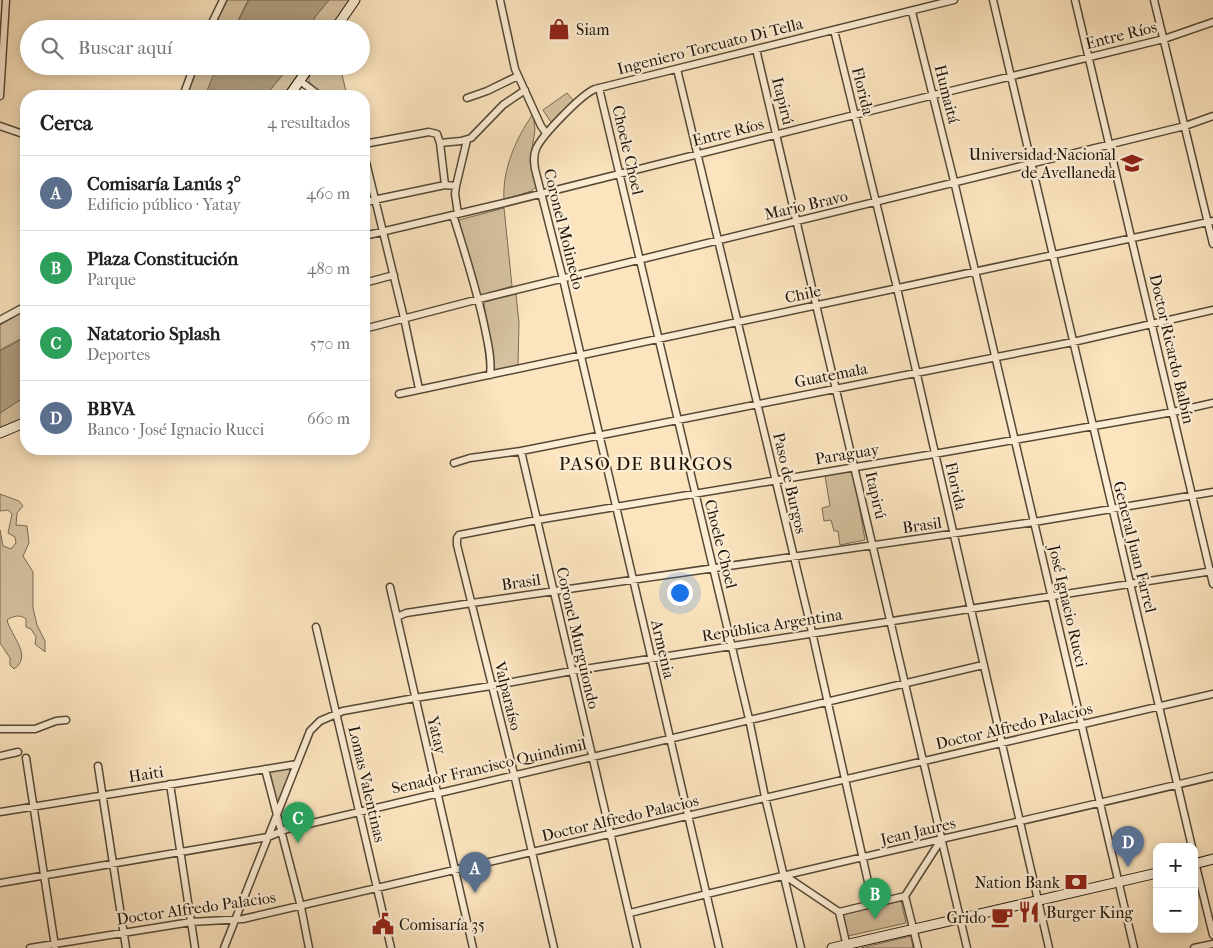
<!DOCTYPE html>
<html lang="es">
<head>
<meta charset="utf-8">
<style>
	body { margin:0; font-family:"IM FELL French Canon",serif; background:#f2f2f2; color:#202124 }
	.controls { position:absolute; right:15px; bottom:15px; display:grid; overflow:hidden; border-radius:10px; box-shadow:0 2px 12px #0003 }
	.controls button { width:45px; height:45px; display:grid; place-items:center; padding:0; border:0; border-bottom:1px solid #e0e0e0; background:#fff; color:#202124; font:25px sans-serif }
	.you { position:absolute; left:679px; top:592px; width:18px; height:18px; margin:-12px; border:4px solid #fff; border-radius:50%; background:#1a73e8; box-shadow:0 0 0 8px #1a73e833 }
	.badge { display:grid; place-items:center; width:32px; height:32px; border-radius:50%; background:#8f2418; color:#fff; font-size:16px; font-weight:700 }
	.pin { position:absolute; translate:-50% -41px; filter:drop-shadow(0 1px 2px #0008) }
	.pin::after { content:''; position:absolute; top:26px; width:18px; height:15px; background:inherit; clip-path:polygon(0 0,100% 0,50% 100%) }
	.list { margin:0; padding:0; list-style:none }
	h2 { display:flex; justify-content:space-between; align-items:center; height:65px; margin:0; padding:0 20px; font-size:21px }
	h2 small { font-size:16px; font-weight:400; color:#757577 }
	.list li { display:grid; grid-template-columns:32px 1fr auto; gap:15px; align-items:center; box-sizing:border-box; height:75px; padding:0 20px; border-top:1px solid #e0e0e0 }
	.list b { display:block; font-size:19px; white-space:nowrap }
	.list p { margin:0; font-size:16px; white-space:nowrap; color:#757577 }
	.list em { font-size:16px; font-style:normal; color:#757577 }
	.icon { flex:none; width:28px; height:28px; fill:none; stroke:currentColor; stroke-width:2; stroke-linecap:round; stroke-linejoin:round }
	.map { position:relative; flex:none; width:1213px; height:948px; overflow:hidden }
	.search { position:absolute; background:#fff; box-shadow:0 2px 12px #0003; left:20px; top:20px; width:350px; height:55px; display:flex; align-items:center; gap:12px; box-sizing:border-box; padding:0 18px; border-radius:28px; color:#757577; font-size:19px }
	.panel { position:absolute; background:#fff; box-shadow:0 2px 12px #0003; left:20px; top:90px; width:350px; height:365px; border-radius:20px }
	.map>svg:first-child { display:block }
	.green { fill:#d5c19f; stroke:#7a6b54 }
	.water { fill:#b09e80; stroke:#766750 }
	.lines { fill:none; stroke-linecap:round; stroke-linejoin:round }
	.street-casing { stroke:#554936; stroke-width:9 }
	.secondary-casing { stroke:#1e1509; stroke-width:11 }
	.street { stroke:#fcedd5; stroke-width:6 }
	.secondary { stroke:#fcedd5; stroke-width:9 }
	.labels { text-anchor:middle; dominant-baseline:central; stroke-width:4.5; stroke-linejoin:round; paint-order:stroke }
	.poi-label { font-size:16px; fill:#1e1509; stroke:#fcedd5; text-anchor:start }
	.street-label { font-size:16px; fill:#1e1509; stroke:#fcedd5 }
	.quarter-label { font-size:19px; letter-spacing:1px; fill:#1e1509; stroke:#fcedd5 }
</style>
</head>
<body>
<div class="map">
<svg width="1213" height="948" viewBox="0 0 1213 948">
	<rect width="100%" height="100%" fill="#fbe4be"/>
	<filter id="stains"><feTurbulence type="fractalNoise" baseFrequency=".004" numOctaves="4"/><feColorMatrix values="0 0 0 0 .2 0 0 0 0 .09 0 0 0 0 .02 0 0 0 .5 -.17"/></filter>
	<radialGradient id="worn" r=".72"><stop offset=".6" stop-color="#630" stop-opacity="0"/><stop offset="1" stop-color="#630" stop-opacity=".3"/></radialGradient>
	<path class="green" d="M225,0H248L234,29H211Z
		M329,0H352L331,29H309L315,17Z
		M196,66H218L206,96H185Z
		M290,66H306L286,94L282,96H265Z
		M316,66H340L347,96L323,94L309,82V77Z
		M567,93L574,101L551,122L543,110Z
		M533,114L535,130L530,161L536,187L531,191L504,200C502,170 516,138 533,114Z
		M504,208L512,286L479,296L459,220Z
		M516,294L519,323L518,365L495,370L484,304L485,302Z
		M26,310V336L0,350V325Z
		M26,396V417L0,429V413Z
		M853,471L865,540L840,545L838,531H834L831,520L824,521L822,508L830,506L825,476Z
		M0,494L19,501L23,506L17,513L16,525L27,526L29,543L23,556L33,572V608L37,625L45,641V652L35,644L36,637L31,629L26,627V619C20,614 13,616 7,620C11,636 33,656 14,669L10,665V658L0,643V530L3,546L11,549L16,543L15,537L8,533L12,514L8,510L0,511Z
		M287,768L291,772L279,802H276L270,772Z
		M901,901L906,923L848,936L843,914Z
		M911,936L913,948H861Z"/>
	<path class="water" d="M249,0H329L315,17L309,29H234Z
		M217,66H290L265,96H205Z
		M26,337V396L0,413V351Z"/>
	<g class="lines">
		<g class="street-casing">
			<path id="street" d="M500,0L515,69L541,126L546,133
				M993,0L1192,847
				M1075,0L1213,584
				M1154,0L1213,244
				M912,12L954,181L1134,948
				M209,29L223,0
				M834,30L897,288L1049,948
				M756,49L967,948
				M677,69L812,632L873,904
				M300,81L320,96
				M599,88L749,719L765,797L801,948
				M0,96L6,0
				M183,96L194,66
				M467,98L487,91L518,76
				M0,126L26,135
				M440,143L461,141L471,138L503,105L525,90
				M364,144L429,132L437,134L440,143L445,185L456,186L455,194L458,214
				M364,154L404,318L419,389
				M456,186L467,140
				M364,202L445,185
				M453,215C465,253 477,290 485,329C488,344 492,360 490,375
				M364,236L504,203L934,95L1164,39L1213,22
				M364,283L394,275
				M0,320L26,306
				M364,329L479,299L1185,126L1213,116
				M399,394L1213,221
				M521,451L637,948
				M454,463L470,458L521,451L1073,342L1213,310
				M390,587L473,948
				M397,617L406,613L472,603L1034,522L1213,492
				M316,627L391,948
				M0,729H35L56,721L66,720
				M0,756L18,752
				M26,758L55,946
				M98,766L126,948
				M265,769L301,907L309,948
				M170,784L195,948
				M0,812L297,764
				M1194,858L1213,935
				M784,875L839,912
				M0,883L268,837L287,829L983,665
				M905,896L941,840
				M905,896L918,948
				M839,912L905,896
				M839,912L847,947
				M630,913C823,864 1019,823 1213,776
				M30,948L191,922L243,919L1213,694
				M224,948L310,731L320,721L343,711L415,698L491,686L572,671L1213,571
				M554,948L514,774L457,545V538L459,535L537,520L934,454L1173,412L1213,403
				M719,948L563,279L535,169C534,162 533,156 536,149C541,136 582,94 595,89L954,0
				M1194,948L1213,944"/>
		</g>
		<g class="secondary-casing">
			<path id="secondary" d="M335,29L355,0
				M289,96L310,66
				M0,433L26,422
				M1194,864L1213,859
				M832,948L1157,873"/>
		</g>
		<use href="#street" class="street"/>
		<use href="#secondary" class="secondary"/>
	</g>
	<defs>
		<g id="shop-bare" transform="scale(1.725)"><path d="M-5-2.5h2.3a2.7 3.5 0 0 1 5.4 0H5L5.5 6h-11ZM-1.5-2.5h3a1.5 2.3 0 0 0-3 0Z" fill="#8f2418" stroke="#fcedd5" stroke-width="2.5" paint-order="stroke"/></g>
		<g id="university-bare" transform="scale(1.725)"><path d="M0-5L7-2L0 1L-7-2ZM-4 1L0 2.5L4 1V4Q0 6-4 4Z" fill="#8f2418" stroke="#fcedd5" stroke-width="2.5" paint-order="stroke"/></g>
		<g id="bank-bare" transform="scale(1.725)"><path d="M-6-4H6V4H-6ZM0-2.3a2.3 2.3 0 1 0 0 4.6a2.3 2.3 0 1 0 0-4.6Z" fill="#8f2418" stroke="#fcedd5" stroke-width="2.5" paint-order="stroke"/></g>
		<g id="restaurant-bare" transform="scale(1.725)"><path d="M-5-6h1v4h1v-4h1v4h1v-4h1v5L-1.5 .5V6h-2V.5L-5-1ZM5-6V6H3V1.5H1.5Q1.5-4 5-6Z" fill="#8f2418" stroke="#fcedd5" stroke-width="2.5" paint-order="stroke"/></g>
		<g id="cafe-bare" transform="scale(1.725)"><path d="M-5.5-4.5H6V0H3Q3 3.5 0 3.5H-2.5Q-5.5 3.5-5.5 0ZM3-3.2v2h1.7v-2ZM-6 4.5H4V6H-6Z" fill="#8f2418" stroke="#fcedd5" stroke-width="2.5" paint-order="stroke"/></g>
		<g id="civic-bare" transform="scale(1.725)"><path d="M-.6-6.5H3V-4.5H.6V-3L4-1V1h2V6H-6V1h2V-1L-.6-3ZM-1.2 2.5V6h2.4V2.5Z" fill="#8f2418" stroke="#fcedd5" stroke-width="2.5" paint-order="stroke"/></g>
	</defs>
	<g fill-rule="evenodd">
		<use href="#shop-bare" x="559" y="29"/>
		<use href="#university-bare" x="1132" y="163"/>
		<use href="#bank-bare" x="1076" y="882"/>
		<use href="#restaurant-bare" x="1029" y="912"/>
		<use href="#cafe-bare" x="1002" y="917"/>
		<use href="#civic-bare" x="383" y="924"/>
	</g>
	<g class="labels">
		<g class="poi-label">
			<text x="576" y="29">Siam</text>
			<text x="1116" y="154" text-anchor="end">Universidad Nacional<tspan x="1116" dy="18">de Avellaneda</tspan></text>
			<text x="1060" y="882" text-anchor="end">Nation Bank</text>
			<text x="1046" y="912">Burger King</text>
			<text x="986" y="917" text-anchor="end">Grido</text>
			<text x="399" y="924">Comisaría 35</text>
		</g>
		<g class="street-label">
			<text transform="translate(1121 35) rotate(-14)">Entre Ríos</text>
			<text transform="translate(710 46) rotate(-14)">Ingeniero Torcuato Di Tella</text>
			<text transform="translate(863 91) rotate(76)">Florida</text>
			<text transform="translate(947 94) rotate(76)">Humaitá</text>
			<text transform="translate(783 101) rotate(76)">Itapirú</text>
			<text transform="translate(728 132) rotate(-14)">Entre Ríos</text>
			<text transform="translate(628 150) rotate(77)">Choele Choel</text>
			<text transform="translate(806 205) rotate(-13)">Mario Bravo</text>
			<text transform="translate(564 229) rotate(76)">Coronel Molinedo</text>
			<text transform="translate(803 294) rotate(-12)">Chile</text>
			<text transform="translate(1172 349) rotate(77)">Doctor Ricardo Balbín</text>
			<text transform="translate(831 375) rotate(-11)">Guatemala</text>
			<text transform="translate(847 454) rotate(-9)">Paraguay</text>
			<text transform="translate(790 483) rotate(77)">Paso de Burgos</text>
			<text transform="translate(956 486) rotate(77)">Florida</text>
			<text transform="translate(876 495) rotate(77)">Itapirú</text>
			<text transform="translate(922 525) rotate(-8)">Brasil</text>
			<text transform="translate(721 544) rotate(76)">Choele Choel</text>
			<text transform="translate(1135 547) rotate(76)">General Juan Farrel</text>
			<text transform="translate(521 582) rotate(-8)">Brasil</text>
			<text transform="translate(1068 606) rotate(77)">José Ignacio Rucci</text>
			<text transform="translate(772 625) rotate(-9)">República Argentina</text>
			<text transform="translate(578 638) rotate(77)">Coronel Murguiondo</text>
			<text transform="translate(663 649) rotate(77)">Armenia</text>
			<text transform="translate(508 696) rotate(76)">Valparaíso</text>
			<text transform="translate(1014 726) rotate(-13)">Doctor Alfredo Palacios</text>
			<text transform="translate(437 735) rotate(77)">Yatay</text>
			<text transform="translate(489 766) rotate(-13)">Senador Francisco Quindimil</text>
			<text transform="translate(146 774) rotate(-9)">Haiti</text>
			<text transform="translate(367 784) rotate(77)">Lomas Valentinas</text>
			<text transform="translate(620 818) rotate(-13)">Doctor Alfredo Palacios</text>
			<text transform="translate(918 831) rotate(-13)">Jean Jaures</text>
			<text transform="translate(196 908) rotate(-8)">Doctor Alfredo Palacios</text>
		</g>
		<g class="quarter-label">
			<text x="646" y="464">PASO DE BURGOS</text>
		</g>
	</g>
	<rect width="100%" height="100%" filter="url(#stains)"/>
	<rect width="100%" height="100%" fill="url(#worn)"/>
</svg>
<div class="controls">
<button>+</button>
<button>−</button>
</div>
<div class="you"></div>
<div class="pin badge" style="left:475px;top:893px;background:#5c6f8a">A</div>
<div class="pin badge" style="left:875px;top:919px;background:#2e9e5b">B</div>
<div class="pin badge" style="left:298px;top:843px;background:#2e9e5b">C</div>
<div class="pin badge" style="left:1128px;top:867px;background:#5c6f8a">D</div>
<div class="search"><svg class="icon" aria-label="search" viewBox="0 0 24 24"><circle cx="10" cy="10" r="6"/><path d="M15 15l6 6"/></svg>Buscar aquí</div>
<section class="panel">
<h2>Cerca<small>4 resultados</small></h2>
<ul class="list">
<li><span class="badge" style="background:#5c6f8a">A</span><div><b>Comisaría Lanús 3°</b><p>Edificio público · Yatay</p></div><em>460 m</em></li>
<li><span class="badge" style="background:#2e9e5b">B</span><div><b>Plaza Constitución</b><p>Parque</p></div><em>480 m</em></li>
<li><span class="badge" style="background:#2e9e5b">C</span><div><b>Natatorio Splash</b><p>Deportes</p></div><em>570 m</em></li>
<li><span class="badge" style="background:#5c6f8a">D</span><div><b>BBVA</b><p>Banco · José Ignacio Rucci</p></div><em>660 m</em></li>
</ul>
</section>
</div>
</body>
</html>
